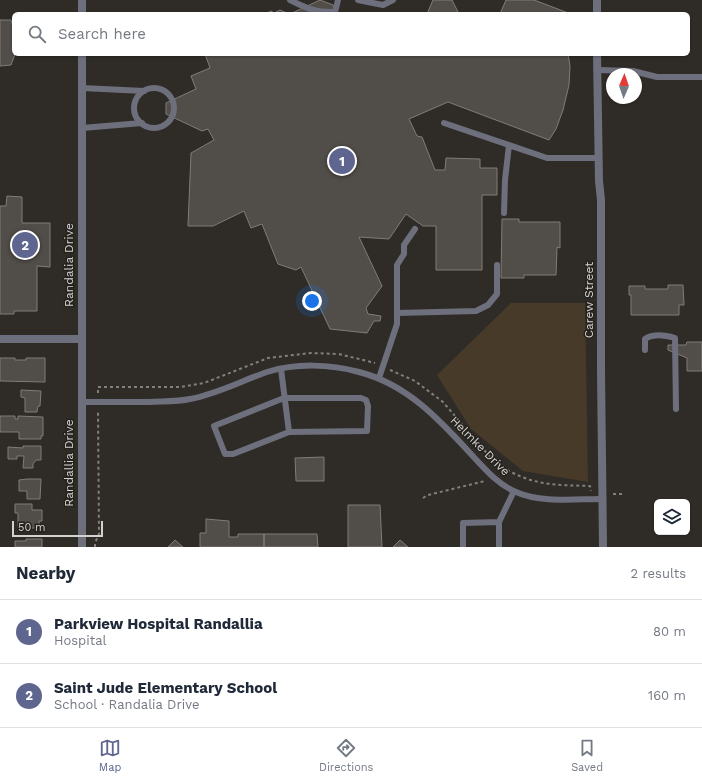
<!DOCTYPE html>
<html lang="en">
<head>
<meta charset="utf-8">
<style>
	body { margin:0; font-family:"Work Sans",sans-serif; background:#f6f6f7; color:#1f2937 }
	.controls { position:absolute; right:12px; bottom:12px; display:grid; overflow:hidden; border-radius:6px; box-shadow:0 1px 3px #0004 }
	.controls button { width:36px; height:36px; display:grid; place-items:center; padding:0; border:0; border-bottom:1px solid #e0e1e3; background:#fff; color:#1f2937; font:20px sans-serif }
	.compass { position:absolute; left:606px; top:68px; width:36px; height:36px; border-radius:50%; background:#fff; box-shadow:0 1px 3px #0004; rotate:2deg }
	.scale { position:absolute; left:12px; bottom:10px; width:91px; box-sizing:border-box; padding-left:4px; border:2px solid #d4d2cf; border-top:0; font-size:11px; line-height:14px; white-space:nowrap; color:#d4d2cf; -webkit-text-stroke:3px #26221e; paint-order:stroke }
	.you { position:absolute; left:312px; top:301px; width:14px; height:14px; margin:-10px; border:3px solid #fff; border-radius:50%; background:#1a73e8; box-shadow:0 0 0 6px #1a73e833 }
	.badge { display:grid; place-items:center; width:26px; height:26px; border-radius:50%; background:#5e658f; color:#fff; font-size:13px; font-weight:700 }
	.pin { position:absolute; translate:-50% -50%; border:2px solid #fff; box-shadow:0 1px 4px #0006 }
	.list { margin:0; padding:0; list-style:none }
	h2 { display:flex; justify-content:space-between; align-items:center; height:52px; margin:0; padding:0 16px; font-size:17px }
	h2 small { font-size:13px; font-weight:400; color:#747a83 }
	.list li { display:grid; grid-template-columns:26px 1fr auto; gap:12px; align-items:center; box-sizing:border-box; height:64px; padding:0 16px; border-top:1px solid #e0e1e3 }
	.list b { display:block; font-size:15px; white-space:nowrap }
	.list p { margin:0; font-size:13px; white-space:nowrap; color:#747a83 }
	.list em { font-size:13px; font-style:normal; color:#747a83 }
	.icon { flex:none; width:22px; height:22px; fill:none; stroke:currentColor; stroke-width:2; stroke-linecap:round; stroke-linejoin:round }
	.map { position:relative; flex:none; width:702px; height:547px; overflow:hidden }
	.search { position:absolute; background:#fff; box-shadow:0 1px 3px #0004; left:12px; right:12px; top:12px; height:44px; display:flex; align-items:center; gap:10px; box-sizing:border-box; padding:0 14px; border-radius:6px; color:#747a83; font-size:15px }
	.sheet { height:180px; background:#fff }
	nav { display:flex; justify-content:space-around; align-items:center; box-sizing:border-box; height:56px; border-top:1px solid #e0e1e3; background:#fff; font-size:11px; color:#747a83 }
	nav a { display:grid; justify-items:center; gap:2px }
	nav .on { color:#5e658f }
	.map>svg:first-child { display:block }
	.green { fill:#483a29 }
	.building { fill:#514d49; stroke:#807c77 }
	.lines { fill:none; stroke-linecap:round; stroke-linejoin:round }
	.path { stroke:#82807c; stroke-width:2; stroke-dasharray:3 3; stroke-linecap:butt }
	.service { stroke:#6e6f7d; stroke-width:6 }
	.minor { stroke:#6e6f7d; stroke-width:8 }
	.labels { text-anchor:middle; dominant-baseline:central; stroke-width:3; stroke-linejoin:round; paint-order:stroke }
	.street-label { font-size:12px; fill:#d4d2cf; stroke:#26221e }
</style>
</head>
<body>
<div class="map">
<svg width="702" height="547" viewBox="0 0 702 547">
	<rect width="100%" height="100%" fill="#2f2c28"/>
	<path class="green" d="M511,303H585L588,482L523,471L471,429L437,375Z"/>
	<path class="building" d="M320,0L333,5L337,14H290Z
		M433,0H452L459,14H427Z
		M506,0H534L571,14H500Z
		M280,10L289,14H265L271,11L274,13Z
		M0,20H11L14,29V54H15L11,65L0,66Z
		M205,54H568L570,66L569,85L563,110L556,129L549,140L448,102L409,119L417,136L422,137L435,170H445L446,158L480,159V168H497V195H482V270H436V226H423L406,214L389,239L359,237L382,286L366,308L368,314L381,316L380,321H374L367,333L330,329L301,267L296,270L278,264L262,224L251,228L244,211L213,226H188L191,153L214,140L208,129L202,131L166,114V103L196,89L191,76L210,68Z
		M7,196L22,197V223H50V267L37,266V311H14V314H0V206H6Z
		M502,219H519V222H560V248L557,247L556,275H524V278H501Z
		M668,285H683L684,305H679V315H631V295H629V286H645V289H668Z
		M687,342H702V371H687V358L668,350V345H686Z
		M0,358H15V360H26V358H45V382L0,381Z
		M21,390L41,391L40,406H38L37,412H25V398L21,397Z
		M0,416H15V419H18V416L43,417V436H41V439H19V432H0Z
		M23,446H41V460H36L33,464V468H23L24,456H17V459H8V447L23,448Z
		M324,457V481H296L295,458Z
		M27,479H41L40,499H27V491H19V480Z
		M15,504H32V510H42V521H39V528H18V513H15Z
		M348,505H380L382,547H348Z
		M206,519L229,521V537H238V534H264V547H200V533H206Z
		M264,534H317L318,547H264Z
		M26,539H42V547H15V541H26Z
		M175,540L183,547H168Z
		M400,540L408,547H393Z"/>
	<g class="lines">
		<path class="path" d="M339,354L375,363
			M390,370L415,381L443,402L490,457C499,461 504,469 513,473C539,486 562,485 590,486L591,491
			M98,393V387H180L204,383L268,358L311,353L338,354
			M613,494H624
			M423,498L428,495L485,481
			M95,547V543L99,534L98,411"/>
		<path class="service" d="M290,0C306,8 316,13 335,12L338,0
			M358,0L383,5L393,0
			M598,70L633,71L657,77H702
			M82,88L144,91
			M134 108a20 20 0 1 1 40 0a20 20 0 1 1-40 0Z
			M444,123L547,158H598
			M82,128L142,123
			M504,213L505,180L509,145
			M397,313V265L404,254V245L415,229
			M645,350V339C654,333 665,335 675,338L676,409
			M281,369L289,432L367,431L368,406L366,400L361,398H284L214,426L225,454H233L289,432
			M379,378L397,324V313L476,311L488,305L497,294V265
			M81,402C103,402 126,402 148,402C161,401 176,402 190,399C217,394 241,381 267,372C296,363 330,364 359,372C406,384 438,418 470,453C483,467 497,484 516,492C540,503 575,499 602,499
			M463,547V523L499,522
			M499,547V522L514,491"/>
		<path class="minor" d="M597,0V14
			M82,14V0
			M597,54L599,181L601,200V371L603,547
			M0,339H81
			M82,547V54"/>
	</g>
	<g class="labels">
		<g class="street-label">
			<text transform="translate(69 265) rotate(-90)">Randalia Drive</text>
			<text transform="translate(589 300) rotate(-90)">Carew Street</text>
			<text transform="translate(480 446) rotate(45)">Helmke Drive</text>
			<text transform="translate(69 463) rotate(-90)">Randallia Drive</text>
		</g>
	</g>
</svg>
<div class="controls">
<button><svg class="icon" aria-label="layers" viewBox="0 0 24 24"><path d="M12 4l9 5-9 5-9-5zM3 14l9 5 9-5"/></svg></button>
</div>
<svg class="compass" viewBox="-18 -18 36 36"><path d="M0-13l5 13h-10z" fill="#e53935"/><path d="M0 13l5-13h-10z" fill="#747a83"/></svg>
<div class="scale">50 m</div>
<div class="you"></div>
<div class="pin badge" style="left:342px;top:161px">1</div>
<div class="pin badge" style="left:25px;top:245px">2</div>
<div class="search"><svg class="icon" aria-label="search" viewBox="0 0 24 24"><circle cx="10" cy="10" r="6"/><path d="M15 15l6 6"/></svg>Search here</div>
</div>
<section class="sheet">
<h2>Nearby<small>2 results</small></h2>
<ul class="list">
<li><span class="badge">1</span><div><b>Parkview Hospital Randallia</b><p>Hospital</p></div><em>80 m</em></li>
<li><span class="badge">2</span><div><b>Saint Jude Elementary School</b><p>School · Randalia Drive</p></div><em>160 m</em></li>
</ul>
</section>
<nav>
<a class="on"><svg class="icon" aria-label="map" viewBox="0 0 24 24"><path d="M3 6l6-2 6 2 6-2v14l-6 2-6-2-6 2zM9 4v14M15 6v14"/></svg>Map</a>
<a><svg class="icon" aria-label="directions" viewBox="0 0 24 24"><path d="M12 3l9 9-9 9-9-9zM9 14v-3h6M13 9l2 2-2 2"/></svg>Directions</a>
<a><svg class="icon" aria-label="saved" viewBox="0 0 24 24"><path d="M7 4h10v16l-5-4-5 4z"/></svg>Saved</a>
</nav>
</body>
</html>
